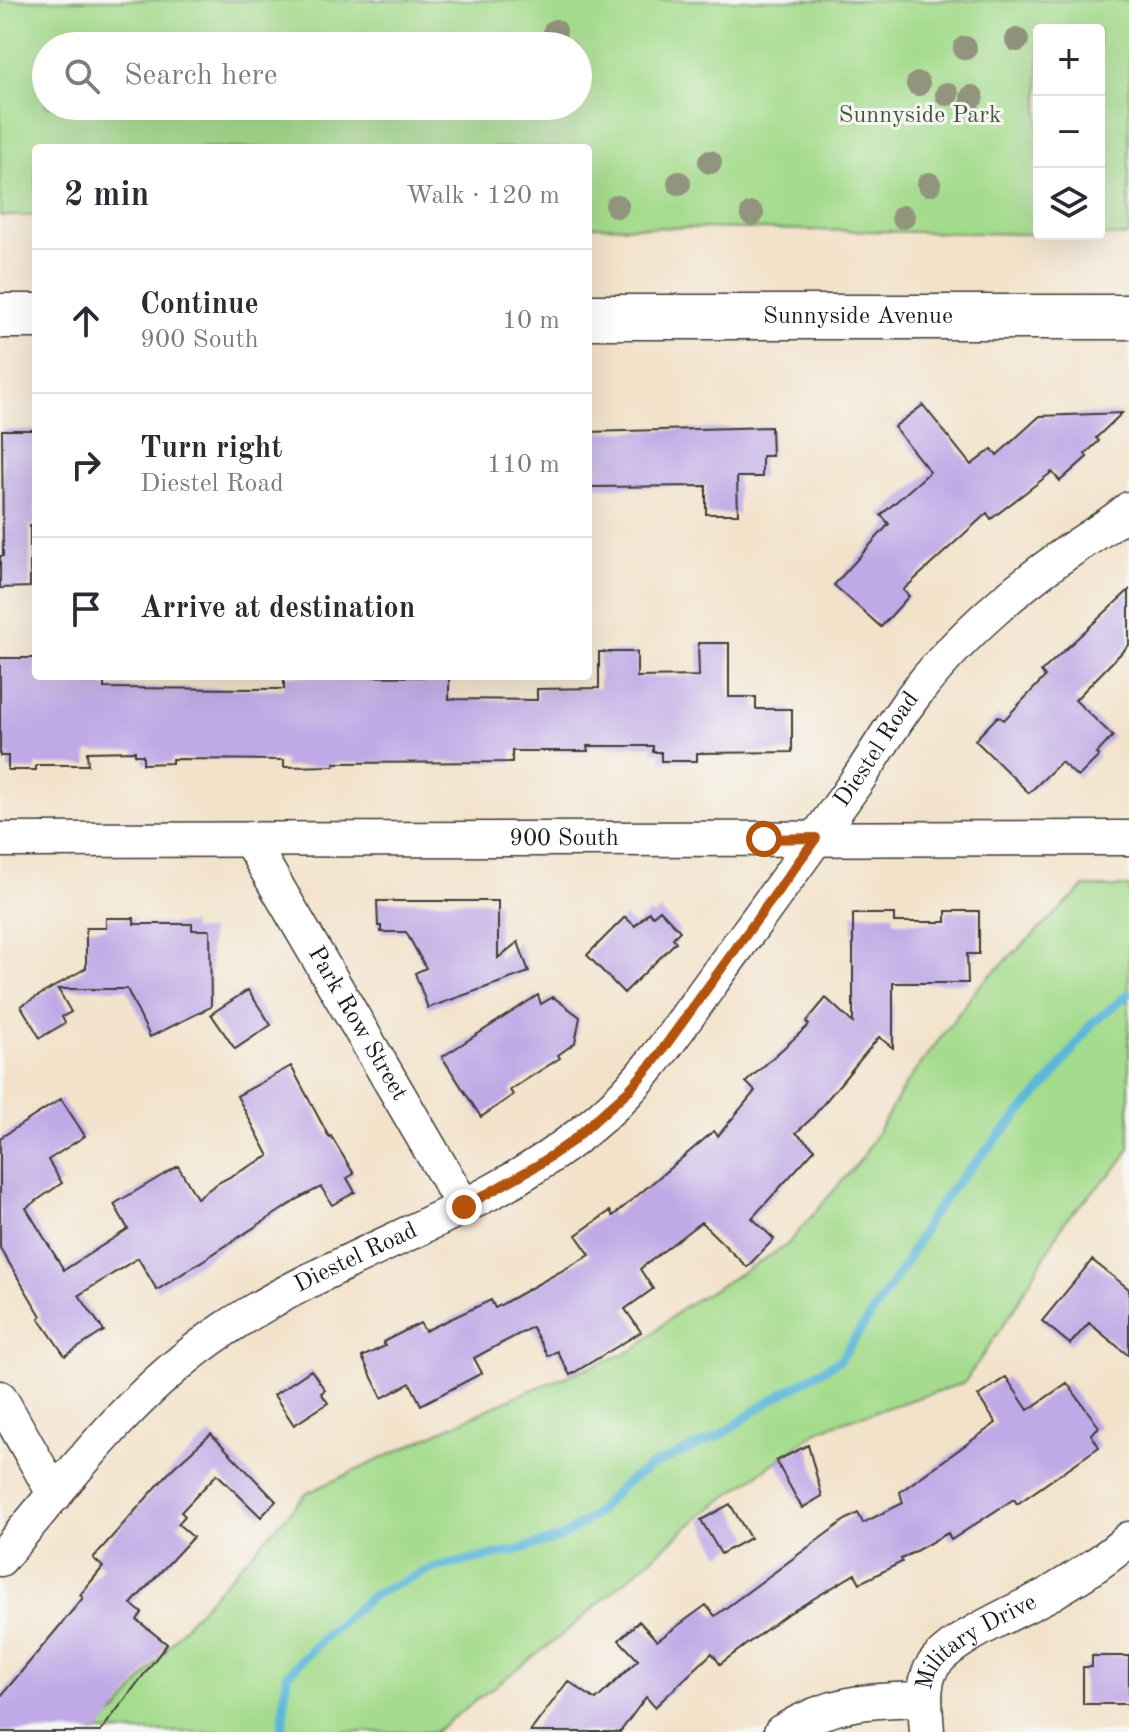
<!DOCTYPE html>
<html lang="en">
<head>
<meta charset="utf-8">
<style>
	body { margin:0; font-family:"Old Standard TT",serif; background:#f2f2f3; color:#2b2b33 }
	.controls { position:absolute; right:24px; top:24px; display:grid; overflow:hidden; border-radius:8px; box-shadow:0 8px 32px #0002 }
	.controls button { width:72px; height:72px; display:grid; place-items:center; padding:0; border:0; border-bottom:2px solid #e1e1e2; background:#fff; color:#2b2b33; font:40px sans-serif }
	.stop { position:absolute; width:24px; height:24px; margin:-18px; border:6px solid #b45309; border-radius:50%; background:#fff }
	.stop.end { background:#b45309; border-color:#fff; box-shadow:0 2px 8px #0008 }
	.list { margin:0; padding:0; list-style:none }
	h2 { display:flex; justify-content:space-between; align-items:center; height:104px; margin:0; padding:0 32px; font-size:34px }
	h2 small { font-size:26px; font-weight:400; color:#7c7c81 }
	.list li { display:grid; grid-template-columns:52px 1fr auto; gap:24px; align-items:center; box-sizing:border-box; height:144px; padding:0 32px; border-top:2px solid #e1e1e2 }
	.list b { display:block; font-size:30px; white-space:nowrap }
	.list p { margin:0; font-size:26px; white-space:nowrap; color:#7c7c81 }
	.list em { font-size:26px; font-style:normal; color:#7c7c81 }
	.icon { flex:none; width:44px; height:44px; fill:none; stroke:currentColor; stroke-width:2; stroke-linecap:round; stroke-linejoin:round }
	.map { position:relative; flex:none; width:1129px; height:1732px; overflow:hidden }
	.search { position:absolute; background:#fff; box-shadow:0 8px 32px #0002; left:32px; top:32px; width:560px; height:88px; display:flex; align-items:center; gap:20px; box-sizing:border-box; padding:0 28px; border-radius:44px; color:#7c7c81; font-size:30px }
	.panel { position:absolute; background:#fff; box-shadow:0 8px 32px #0002; left:32px; top:144px; width:560px; height:536px; border-radius:8px }
	.map>svg:first-child { display:block }
	.green { fill:#a4db8c; stroke:#607c54; stroke-width:2; fill-rule:evenodd }
	.lines { fill:none; stroke-linecap:round; stroke-linejoin:round }
	.stream { stroke:#5bb6d9; stroke-width:9 }
	.building { fill:#bfa9e6 }
	.minor-casing { stroke:#3c3a36; stroke-width:37 }
	.major-casing { stroke:#3c3a36; stroke-width:47 }
	.minor { stroke:#fff; stroke-width:34 }
	.major { stroke:#fff; stroke-width:44 }
	.tree { fill:#93947d }
	.route { stroke:#b45309; stroke-width:10 }
	.labels { text-anchor:middle; dominant-baseline:central; stroke-width:6; stroke-linejoin:round; paint-order:stroke }
	.park-label { font-size:24px; fill:#45553e; stroke:#f6f6f2 }
	.street-label { font-size:24px; fill:#1c1c1c; stroke:#f6f6f2 }
</style>
</head>
<body>
<div class="map">
<svg width="1129" height="1732" viewBox="0 0 1129 1732">
	<rect width="100%" height="100%" fill="#f6f6f2"/>
	<filter id="ink" filterUnits="userSpaceOnUse"><feTurbulence type="fractalNoise" baseFrequency=".0125" numOctaves="2"/><feDisplacementMap in="SourceGraphic" scale="16" xChannelSelector="R" yChannelSelector="G"/><feConvolveMatrix kernelMatrix="1 2 1 2 8 2 1 2 1" color-interpolation-filters="sRGB"/></filter>
	<filter id="wash" filterUnits="userSpaceOnUse"><feTurbulence type="fractalNoise" baseFrequency=".006" numOctaves="4" result="noise"/><feDisplacementMap in="SourceGraphic" scale="32" xChannelSelector="R" yChannelSelector="G"/><feGaussianBlur stdDeviation="1.8" result="paint"/><feColorMatrix in="noise" values="0 0 0 0 0 0 0 0 0 0 0 0 0 0 0 0 0 1.4 0 .05"/><feComposite in="paint" operator="in"/></filter>
	<g filter="url(#wash)">
		<rect width="100%" height="100%" fill="#f3e2ca"/>
		<path class="green" d="M0,0H1129V236L588,226V148H36V216H0ZM1099,30V234H1039V30ZM46,46H578V106H46Z
			M1084,887H1129V1150L1118,1166L1066,1219L1014,1309L964,1383L821,1429L703,1514L561,1636L434,1732H93L120,1709L188,1622L307,1493L523,1393L634,1350L682,1308L786,1246L862,1158L906,1084L979,986Z"/>
		<g class="lines">
			<path class="stream" d="M282,1732L287,1675L322,1639L373,1595L433,1568L514,1551L560,1538L592,1517L624,1484L651,1466L721,1435L762,1406L840,1360L902,1269L930,1218L952,1188L1053,1077L1092,1023L1129,994"/>
		</g>
		<g id="blocks">
			<path class="building" d="M923,405L971,465L992,449L997,455L1040,416L1122,413L1096,438L1099,441L1085,454L1087,457L1060,481L1052,472L991,519L987,513L903,590L909,596L881,627L834,585L889,524L881,515L930,472L894,427Z
				M771,427L772,456H762V477H737L738,514H706V486L588,487V432Z
				M2,430H36V526H30V587L0,588V556H3Z
				M1129,590V645L1075,700L1113,736L1096,754L1099,756L1078,777L1061,762L1029,793L975,740L998,716L1004,720L1045,677L1041,672Z
				M698,643H729V697H756V709H792V752L697,753V761H661V752H653V746H587L588,751H512V762L334,763V766L284,767V760L172,759V763L143,764V755H135V751L87,752L88,765H36V770H8V756H0V658H36V676H49V680H104V688L284,689V676L449,677V699L537,700V689L599,688V652H637V677L699,676Z
				M377,901H498V958L518,942L529,972L428,1008L415,973L426,968L406,932H381V926H378Z
				M660,910L680,931L673,938L676,942L624,993L587,955L625,917L635,926L649,912L653,916Z
				M946,911H979V954H967L968,983H893V1048L879,1037L811,1119L796,1133L815,1149L752,1218L774,1239L747,1267L701,1222L640,1269L653,1289L625,1309L641,1332L570,1375L557,1351L548,1356L532,1327L474,1358L482,1373L421,1405L410,1383L382,1398L362,1357L385,1346L383,1342L420,1323L425,1331L491,1300L495,1308L590,1255L576,1235L610,1211L613,1216L714,1131L718,1136L755,1091L746,1082L809,1025L806,1022L826,998L853,1023V914H894V922H946Z
				M106,918H134V924H192V930H210L211,1007L150,1037L127,989H58L71,1012L62,1017L65,1023L40,1038L21,1006L86,968V928H106Z
				M248,990L271,1025L235,1049L211,1014Z
				M538,995L541,1004L553,997L580,1017L575,1043L558,1055L560,1058L510,1090L513,1095L481,1117L442,1057Z
				M291,1066L329,1137L331,1136L354,1174L347,1178L355,1192L332,1205L321,1187L303,1196L157,1290L138,1258L79,1295L104,1331L65,1356L39,1318L41,1316L0,1248V1138L61,1099L85,1136L48,1160L62,1183L26,1208L64,1270L128,1229L114,1204L178,1166L197,1198L218,1183L269,1156L237,1096Z
				M1092,1260L1129,1289V1356L1089,1323L1070,1344L1042,1321Z
				M311,1370L325,1390L321,1393L328,1403L294,1425L274,1395Z
				M1006,1377L1028,1410L1067,1383L1099,1427L1091,1434L1099,1447L1017,1504L1014,1499L951,1540L948,1533L901,1559L902,1562L860,1583L855,1574L783,1617L720,1664L712,1653L655,1707L646,1697L620,1732H530L568,1681L596,1700L638,1660L619,1640L639,1621L657,1641L706,1605L715,1616L845,1520L858,1513L863,1523L903,1503L900,1492L996,1423L978,1396Z
				M211,1434L276,1501L261,1517L217,1474L181,1512L185,1516L178,1524L193,1537L131,1604L142,1613L137,1620L167,1644L100,1732H0V1697L83,1598L80,1595L103,1567L93,1558L174,1467Z
				M808,1445L822,1496L802,1508L776,1461Z
				M730,1504L750,1538L721,1554L701,1520Z
				M1092,1656H1129V1704H1083V1667H1092Z"/>
		</g>
	</g>
	<g filter="url(#ink)">
		<use href="#blocks" fill-opacity="0" stroke="#3c3a36" stroke-width="2"/>
		<g class="lines">
			<g class="minor-casing">
				<g id="minor">
					<path id="s1" d="M249,839L464,1207"/>
					<path id="s2" d="M0,840L1129,838"/>
					<path d="M0,1398L55,1495"/>
					<path id="s3" d="M0,1559C70,1477 134,1389 225,1329C345,1249 491,1214 601,1117C645,1079 677,1030 711,983C759,917 807,852 854,785C875,755 893,723 915,694C955,642 1005,597 1058,559C1081,542 1107,528 1129,509"/>
					<path d="M781,1732C831,1702 868,1700 925,1699"/>
					<path id="s4" d="M927,1732C926,1713 922,1689 930,1671C944,1640 1023,1609 1053,1592C1079,1576 1106,1560 1129,1539"/>
				</g>
			</g>
			<g class="major-casing">
				<g id="major">
					<path d="M0,316H36"/>
					<path id="s5" d="M588,317H1129"/>
				</g>
			</g>
			<use href="#minor" class="minor"/>
			<use href="#major" class="major"/>
		</g>
		<g class="tree">
			<circle cx="555" cy="31" r="12"/>
			<circle cx="1017" cy="40" r="12"/>
			<circle cx="965" cy="48" r="12"/>
			<circle cx="918" cy="84" r="12"/>
			<circle cx="947" cy="94" r="12"/>
			<circle cx="972" cy="97" r="12"/>
			<circle cx="710" cy="162" r="12"/>
			<circle cx="679" cy="183" r="12"/>
			<circle cx="929" cy="184" r="12"/>
			<circle cx="617" cy="206" r="12"/>
			<circle cx="752" cy="214" r="12"/>
			<circle cx="903" cy="217" r="12"/>
		</g>
	</g>
	<g class="lines" filter="url(#ink)">
		<path class="route" d="M464,1207L538,1165L571,1142L630,1089L655,1060L816,838L764,839"/>
	</g>
	<g class="labels">
		<g class="park-label">
			<text x="920" y="116">Sunnyside Park</text>
		</g>
		<g class="street-label">
			<text stroke="none"><textPath href="#s5" startOffset="270">Sunnyside Avenue</textPath></text>
			<text stroke="none"><textPath href="#s3" startOffset="1216">Diestel Road</textPath></text>
			<text stroke="none"><textPath href="#s2" startOffset="564">900 South</textPath></text>
			<text stroke="none"><textPath href="#s1" startOffset="214">Park Row Street</textPath></text>
			<text stroke="none"><textPath href="#s3" startOffset="472">Diestel Road</textPath></text>
			<text stroke="none"><textPath href="#s4" startOffset="116">Military Drive</textPath></text>
		</g>
	</g>
</svg>
<div class="controls">
<button>+</button>
<button>−</button>
<button><svg class="icon" aria-label="layers" viewBox="0 0 24 24"><path d="M12 4l9 5-9 5-9-5zM3 14l9 5 9-5"/></svg></button>
</div>
<div class="stop" style="left:764px;top:839px"></div>
<div class="stop end" style="left:464px;top:1207px"></div>
<div class="search"><svg class="icon" aria-label="search" viewBox="0 0 24 24"><circle cx="10" cy="10" r="6"/><path d="M15 15l6 6"/></svg>Search here</div>
<section class="panel">
<h2>2 min<small>Walk · 120 m</small></h2>
<ul class="list">
<li><svg class="icon" aria-label="ahead" viewBox="0 0 24 24"><path d="M12 20V5M6 11l6-6 6 6"/></svg><div><b>Continue</b><p>900 South</p></div><em>10 m</em></li>
<li><svg class="icon" aria-label="right" viewBox="0 0 24 24"><path d="M7 20v-9h11M14 6l5 5-5 5"/></svg><div><b>Turn right</b><p>Diestel Road</p></div><em>110 m</em></li>
<li><svg class="icon" aria-label="arrive" viewBox="0 0 24 24"><path d="M6 21V4h12l-3 4 3 4H6"/></svg><div><b>Arrive at destination</b></div></li>
</ul>
</section>
</div>
</body>
</html>
